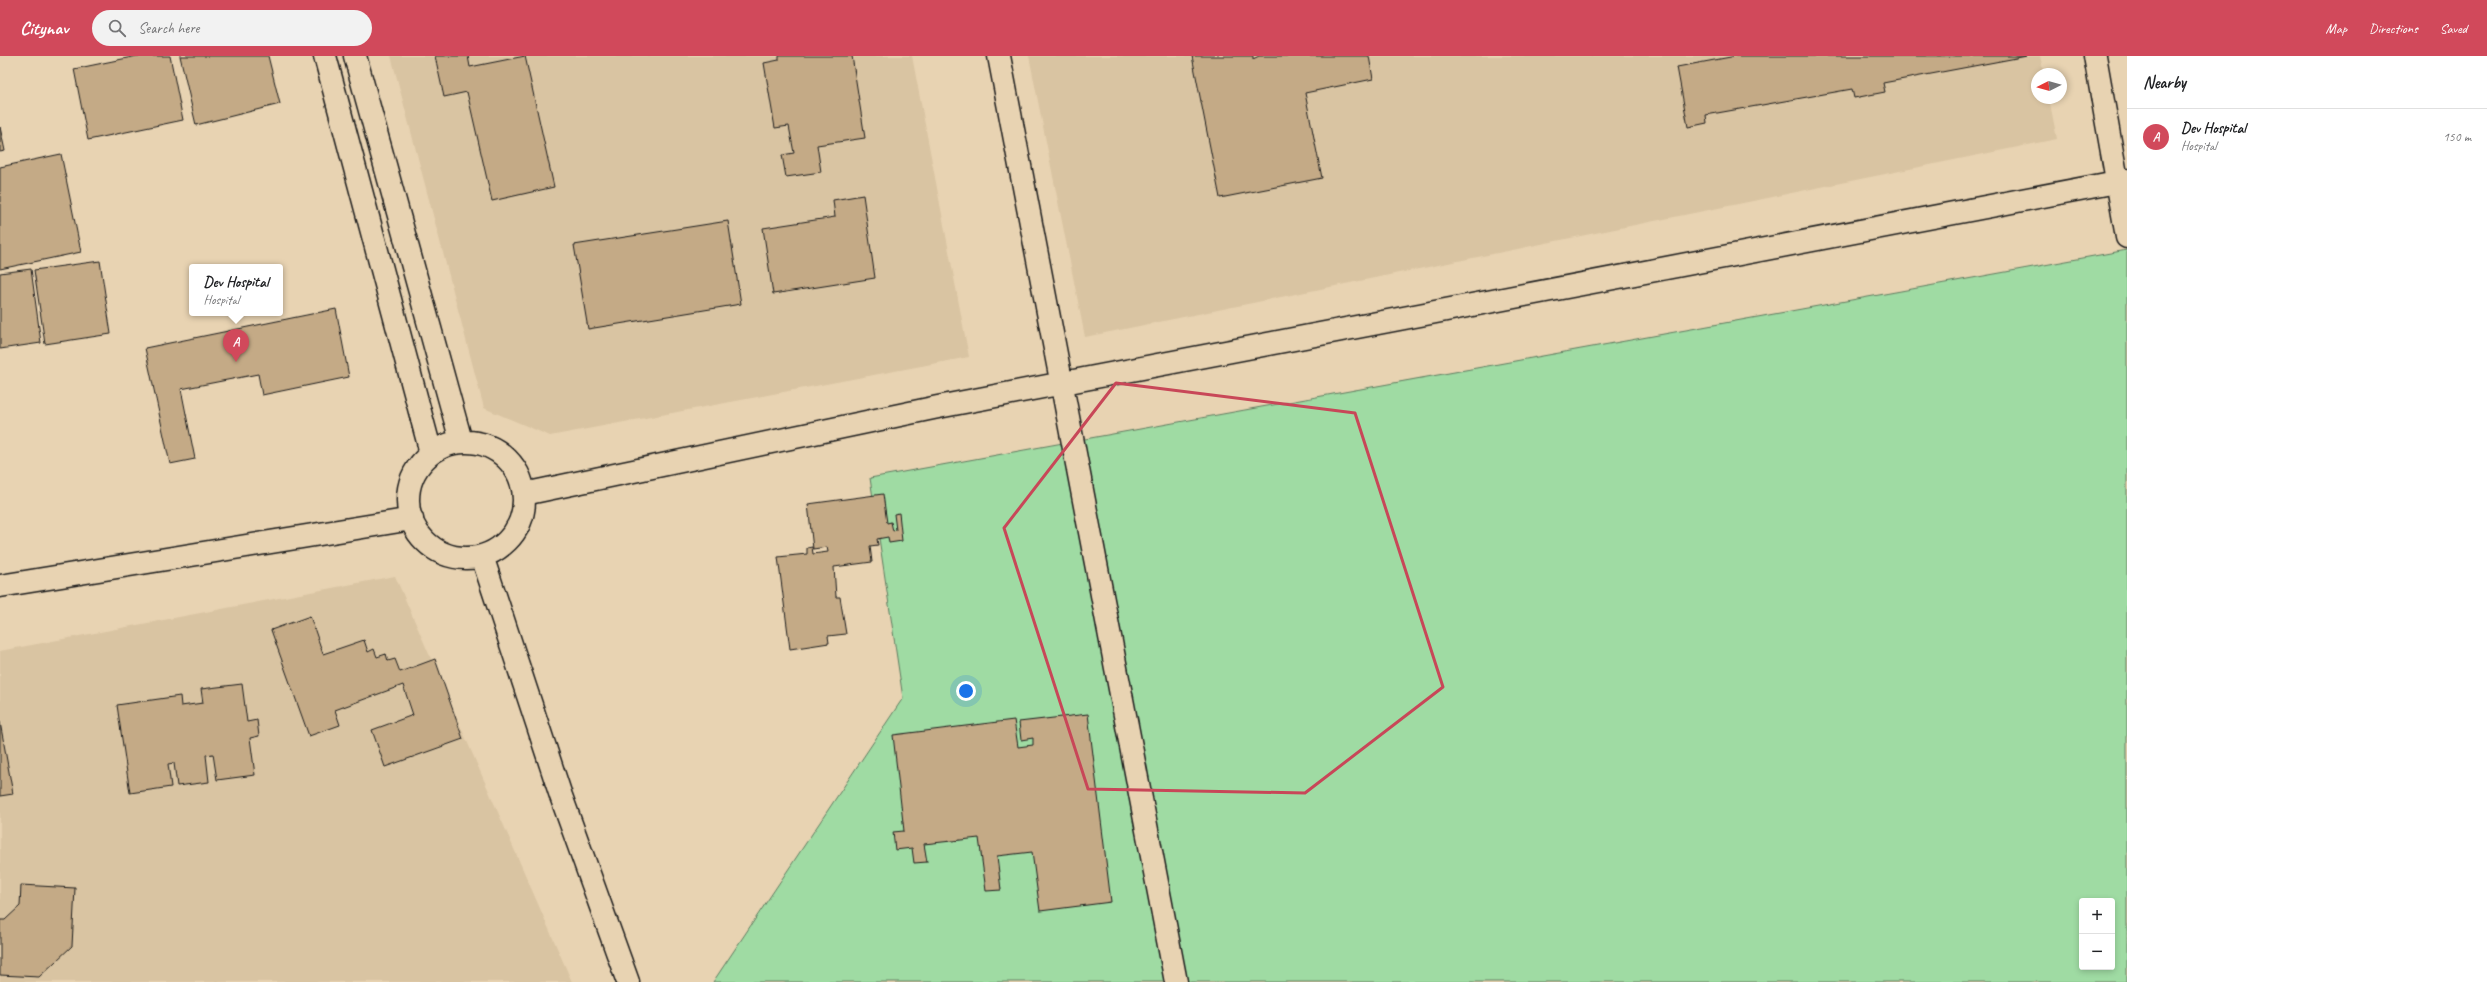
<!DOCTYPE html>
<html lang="en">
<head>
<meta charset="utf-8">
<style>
	body { margin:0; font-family:Caveat,sans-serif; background:#f2f2f2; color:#202124 }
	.controls { position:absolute; right:12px; bottom:12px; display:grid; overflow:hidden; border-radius:4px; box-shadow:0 2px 6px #0003 }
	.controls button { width:36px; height:36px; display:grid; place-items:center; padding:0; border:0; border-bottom:1px solid #e0e0e0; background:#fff; color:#202124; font:20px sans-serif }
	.compass { position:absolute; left:2031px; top:12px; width:36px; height:36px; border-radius:50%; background:#fff; box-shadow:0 2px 6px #0003; rotate:264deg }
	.you { position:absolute; left:966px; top:635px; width:14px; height:14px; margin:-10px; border:3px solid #fff; border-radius:50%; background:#1a73e8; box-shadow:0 0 0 6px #1a73e833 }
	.badge { display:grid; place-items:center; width:26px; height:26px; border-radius:50%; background:#d1495b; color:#fff; font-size:13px; font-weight:700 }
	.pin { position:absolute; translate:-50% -33px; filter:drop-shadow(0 1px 2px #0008) }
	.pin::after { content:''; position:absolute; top:21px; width:14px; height:12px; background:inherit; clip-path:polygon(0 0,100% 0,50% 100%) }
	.popup { position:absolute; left:189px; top:208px; width:94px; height:52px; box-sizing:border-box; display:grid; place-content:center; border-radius:4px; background:#fff; filter:drop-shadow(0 1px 3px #0005); font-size:13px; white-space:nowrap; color:#757577 }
	.popup b { font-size:15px; color:#202124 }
	.popup::after { content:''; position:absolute; left:50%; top:100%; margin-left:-8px; border:8px solid transparent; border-top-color:#fff }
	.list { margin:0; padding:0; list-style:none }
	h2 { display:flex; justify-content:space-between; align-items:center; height:52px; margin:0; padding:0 16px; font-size:17px }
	h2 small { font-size:13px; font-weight:400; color:#757577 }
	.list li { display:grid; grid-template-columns:26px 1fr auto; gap:12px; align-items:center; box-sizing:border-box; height:56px; padding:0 16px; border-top:1px solid #e0e0e0 }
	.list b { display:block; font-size:15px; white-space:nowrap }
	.list p { margin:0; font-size:13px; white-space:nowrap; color:#757577 }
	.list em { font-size:13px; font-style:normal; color:#757577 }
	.icon { flex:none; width:22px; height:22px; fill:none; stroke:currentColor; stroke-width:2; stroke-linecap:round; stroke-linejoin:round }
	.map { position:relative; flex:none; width:2127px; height:926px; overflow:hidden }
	header { display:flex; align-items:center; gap:24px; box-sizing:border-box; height:56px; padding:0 20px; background:#d1495b; color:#fff }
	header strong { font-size:19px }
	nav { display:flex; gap:22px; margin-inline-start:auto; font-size:14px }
	.search { width:280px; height:36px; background:#f2f2f2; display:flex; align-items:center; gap:10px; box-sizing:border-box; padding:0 14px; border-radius:22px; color:#757577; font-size:15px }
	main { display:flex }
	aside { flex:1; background:#fff }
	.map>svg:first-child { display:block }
	.built { fill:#d9c4a2 }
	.green { fill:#9fdba3; stroke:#5e7c60; fill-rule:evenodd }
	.building { fill:#c4aa86; stroke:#1c1c1c }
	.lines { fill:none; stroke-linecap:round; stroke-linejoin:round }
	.minor-casing { stroke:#1c1c1c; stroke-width:25 }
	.major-casing { stroke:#1c1c1c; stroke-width:25 }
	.minor { stroke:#e8d3b2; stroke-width:22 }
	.major { stroke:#e8d3b2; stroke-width:22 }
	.marked { fill:none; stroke:#c84758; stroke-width:3; stroke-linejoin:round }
</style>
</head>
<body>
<header>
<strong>Citynav</strong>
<div class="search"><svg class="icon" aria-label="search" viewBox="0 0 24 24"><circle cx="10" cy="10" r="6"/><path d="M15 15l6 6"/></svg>Search here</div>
<nav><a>Map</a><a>Directions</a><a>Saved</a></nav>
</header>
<main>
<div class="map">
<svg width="2127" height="926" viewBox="0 0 2127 926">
	<rect width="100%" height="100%" fill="#e8d3b2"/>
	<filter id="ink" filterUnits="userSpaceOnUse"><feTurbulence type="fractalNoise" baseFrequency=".025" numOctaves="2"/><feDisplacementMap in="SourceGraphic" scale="8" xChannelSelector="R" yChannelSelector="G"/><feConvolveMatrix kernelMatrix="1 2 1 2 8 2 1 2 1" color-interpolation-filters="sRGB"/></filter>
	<g filter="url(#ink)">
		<path class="built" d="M391,0H912L969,301L550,380L484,352Z
			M1029,0H2040L2044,18H2037V42H2049L2057,83L1085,281Z
			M395,520L572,926H0V595Z"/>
		<path class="green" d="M2127,194V926H713L903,642L870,422ZM2082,845H2112V911H2082Z"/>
		<path class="building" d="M137,0H170L183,64L88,84L74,13Z
			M180,0H268L280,48L196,69Z
			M435,0H468L470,11L525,0L554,131L492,145L467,36L444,41Z
			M779,0H852L865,82L817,89L821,116L786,121L782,99L794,97L789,70L775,72L764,7L779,4Z
			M1192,0H1253V3L1259,0H1369L1373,23L1305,37L1322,122L1220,142Z
			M1736,0H2027L1883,27L1885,36L1854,42L1852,33L1706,59L1707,67L1688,71L1677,11Z
			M0,71L5,95L0,96Z
			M61,98L81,196L0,213V111Z
			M863,139L875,222L773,238L763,172L835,161L833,144Z
			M728,165L741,248L588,273L574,189Z
			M100,205L111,278L45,288L34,214Z
			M31,213L41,287L0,293V217Z
			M336,253L349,321L262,339L258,318L181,333L195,403L170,408L145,292Z
			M883,438L887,467L891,466L893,475L896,474L894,458L899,457L902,485L889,487L888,481L877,483L878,489L870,490L872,506L834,511L836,541H840L846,578L828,580L829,587L790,593L778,501L807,498V492L812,491L813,498L828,496L827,491L813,493L808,448Z
			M310,560L323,598L364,584L368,596L374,593L377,601L386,598L388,605L395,603L400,616L435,603L463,683L385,711L372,674L413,659L403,629L335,654L340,669L309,680L271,574Z
			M242,628L247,666L257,664L259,680L250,682L255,719L217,724L213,698L206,699L209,726L177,730L174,707L168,708L171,731L130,737L117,649L180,640L181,650L203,647L201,633Z
			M1088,658L1111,846L1040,855L1032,796L997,800L1001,834L986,835L979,782L924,788L927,806L914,807L912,792L895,794L893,776L904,775L893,679L1014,664L1018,691L1033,689V682L1021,684L1019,666Z
			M0,666L13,738L0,740Z
			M21,829L75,832L72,890L39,921L0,919V864H5L20,850Z"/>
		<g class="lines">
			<g class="minor-casing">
				<path id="minor" d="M999,0L1176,926
					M2095,0L2127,181
					M524,438L938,351L2127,124
					M0,530L412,463"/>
			</g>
			<g class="major-casing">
				<path id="major" d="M325,0L431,397
					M355,0L461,385
					M408 444a58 58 0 1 1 116 0a58 58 0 1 1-116 0Z
					M482,500L561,740L628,926"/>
			</g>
			<use href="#minor" class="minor"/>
			<use href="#major" class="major"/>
		</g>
	</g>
	<path class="marked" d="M1116,327L1355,357L1443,631L1305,737L1088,733L1004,472Z"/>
</svg>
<div class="controls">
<button>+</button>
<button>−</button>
</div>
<svg class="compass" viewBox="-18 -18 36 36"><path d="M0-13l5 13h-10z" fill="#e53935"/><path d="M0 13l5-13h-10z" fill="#757577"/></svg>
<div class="you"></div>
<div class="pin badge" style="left:236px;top:306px">A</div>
<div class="popup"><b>Dev Hospital</b>Hospital</div>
</div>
<aside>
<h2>Nearby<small></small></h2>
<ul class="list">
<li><span class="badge">A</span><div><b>Dev Hospital</b><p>Hospital</p></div><em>150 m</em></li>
</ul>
</aside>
</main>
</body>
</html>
